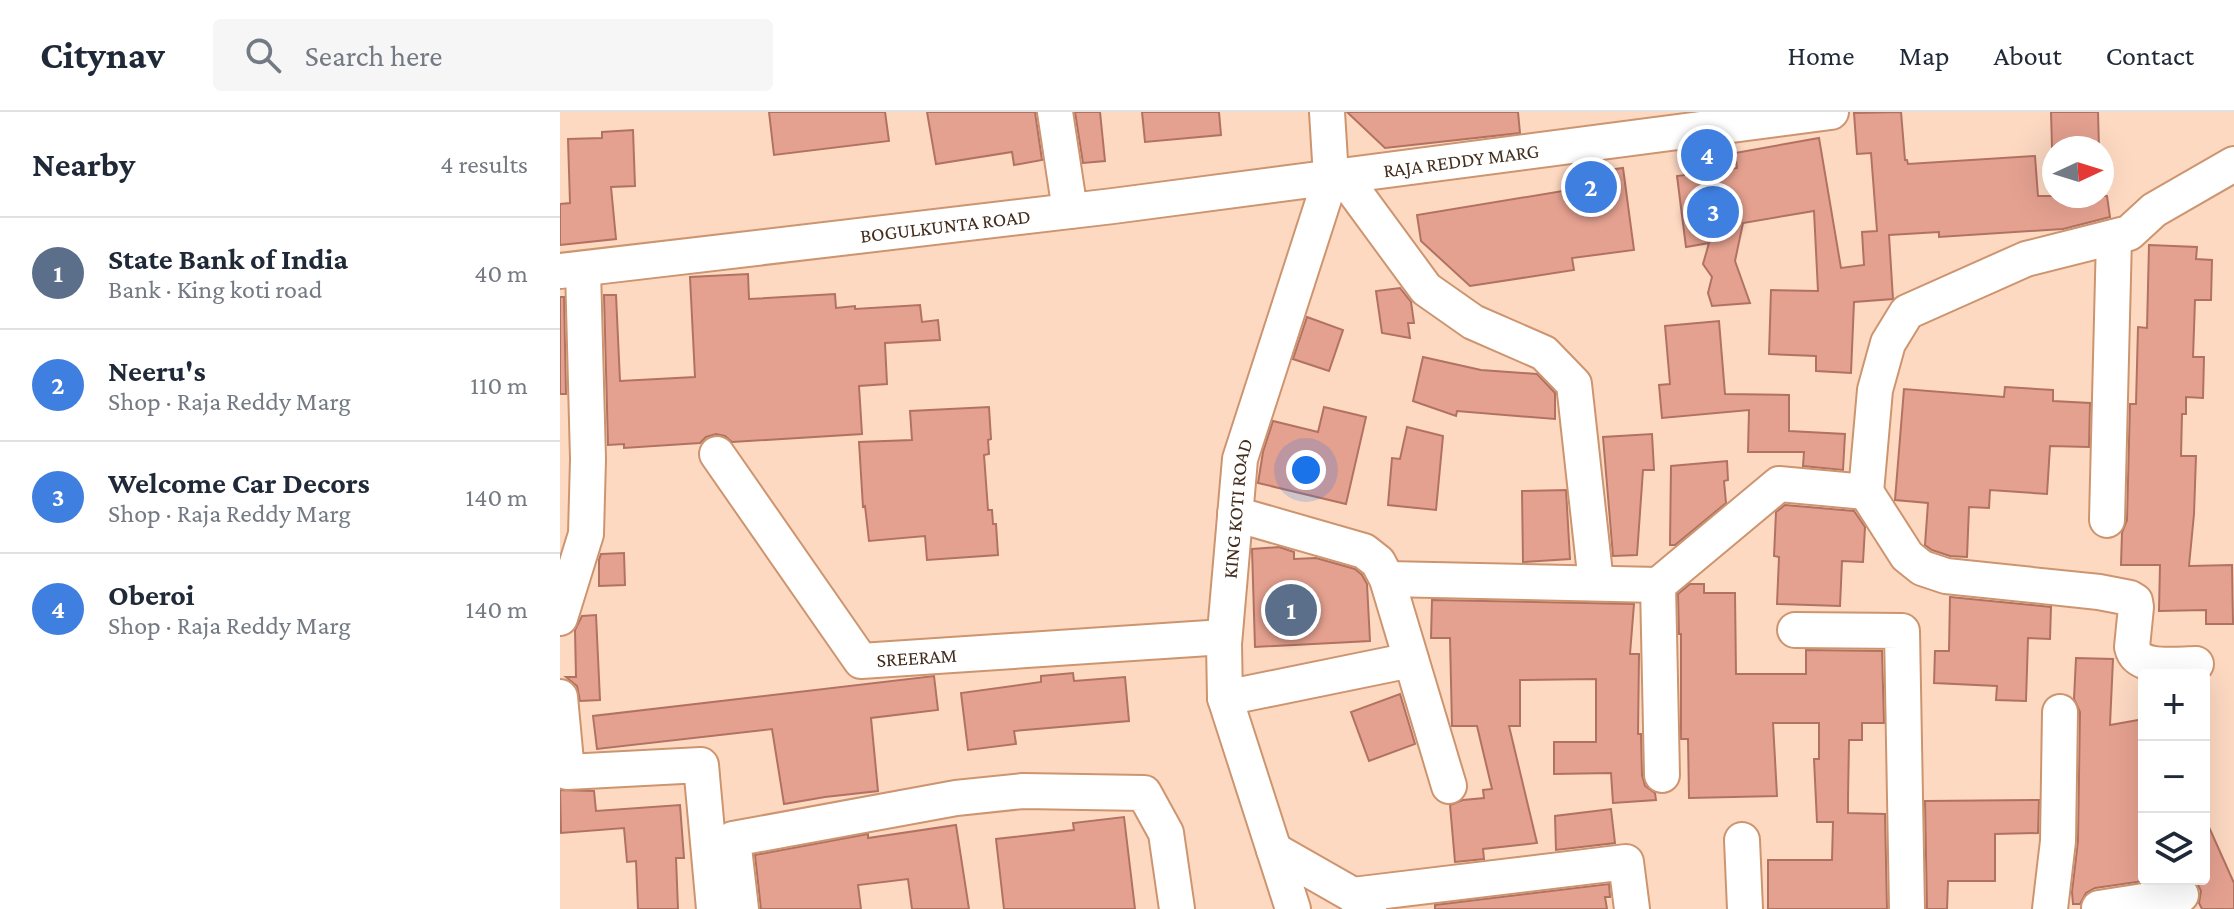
<!DOCTYPE html>
<html lang="en">
<head>
<meta charset="utf-8">
<style>
	body { margin:0; font-family:"Crimson Pro",serif; background:#f6f6f7; color:#1f2937 }
	.controls { position:absolute; right:24px; bottom:24px; display:grid; overflow:hidden; border-radius:8px; box-shadow:0 8px 32px #0002 }
	.controls button { width:72px; height:72px; display:grid; place-items:center; padding:0; border:0; border-bottom:2px solid #e0e1e3; background:#fff; color:#1f2937; font:40px sans-serif }
	.compass { position:absolute; left:1482px; top:24px; width:72px; height:72px; border-radius:50%; background:#fff; box-shadow:0 8px 32px #0002; rotate:86deg }
	.you { position:absolute; left:746px; top:358px; width:28px; height:28px; margin:-20px; border:6px solid #fff; border-radius:50%; background:#1a73e8; box-shadow:0 0 0 12px #1a73e833 }
	.badge { display:grid; place-items:center; width:52px; height:52px; border-radius:50%; background:#d93025; color:#fff; font-size:26px; font-weight:700 }
	.pin { position:absolute; translate:-50% -50%; border:4px solid #fff; box-shadow:0 2px 8px #0006 }
	.list { margin:0; padding:0; list-style:none }
	h2 { display:flex; justify-content:space-between; align-items:center; height:104px; margin:0; padding:0 32px; font-size:34px }
	h2 small { font-size:26px; font-weight:400; color:#747a83 }
	.list li { display:grid; grid-template-columns:52px 1fr auto; gap:24px; align-items:center; box-sizing:border-box; height:112px; padding:0 32px; border-top:2px solid #e0e1e3 }
	.list b { display:block; font-size:30px; white-space:nowrap }
	.list p { margin:0; font-size:26px; white-space:nowrap; color:#747a83 }
	.list em { font-size:26px; font-style:normal; color:#747a83 }
	.icon { flex:none; width:44px; height:44px; fill:none; stroke:currentColor; stroke-width:2; stroke-linecap:round; stroke-linejoin:round }
	.map { position:relative; flex:none; width:1674px; height:797px; overflow:hidden }
	header { display:flex; align-items:center; gap:48px; box-sizing:border-box; height:112px; padding:0 40px; background:#fff; border-bottom:2px solid #e0e1e3 }
	header strong { font-size:38px }
	nav { display:flex; gap:44px; margin-inline-start:auto; font-size:28px }
	.search { width:560px; height:72px; background:#f6f6f7; display:flex; align-items:center; gap:20px; box-sizing:border-box; padding:0 28px; border-radius:8px; color:#747a83; font-size:30px }
	main { display:flex }
	aside { flex:1; background:#fff }
	.map>svg:first-child { display:block }
	.building { fill:#e5a190; stroke:#b27262; stroke-width:2 }
	.lines { fill:none; stroke-linecap:round; stroke-linejoin:round }
	.minor-casing { stroke:#cd956f; stroke-width:38 }
	.minor { stroke:#fff; stroke-width:34 }
	.labels { text-anchor:middle; dominant-baseline:central; stroke-width:8; stroke-linejoin:round; paint-order:stroke }
	.street-label { font-size:20px; fill:#442d1d; stroke:#f8ebe4 }
</style>
</head>
<body>
<header>
<strong>Citynav</strong>
<div class="search"><svg class="icon" aria-label="search" viewBox="0 0 24 24"><circle cx="10" cy="10" r="6"/><path d="M15 15l6 6"/></svg>Search here</div>
<nav><a>Home</a><a>Map</a><a>About</a><a>Contact</a></nav>
</header>
<main>
<aside>
<h2>Nearby<small>4 results</small></h2>
<ul class="list">
<li><span class="badge" style="background:#5c6f8a">1</span><div><b>State Bank of India</b><p>Bank · King koti road</p></div><em>40 m</em></li>
<li><span class="badge" style="background:#3f7fe0">2</span><div><b>Neeru's</b><p>Shop · Raja Reddy Marg</p></div><em>110 m</em></li>
<li><span class="badge" style="background:#3f7fe0">3</span><div><b>Welcome Car Decors</b><p>Shop · Raja Reddy Marg</p></div><em>140 m</em></li>
<li><span class="badge" style="background:#3f7fe0">4</span><div><b>Oberoi</b><p>Shop · Raja Reddy Marg</p></div><em>140 m</em></li>
</ul>
</aside>
<div class="map">
<svg width="1674" height="797" viewBox="0 0 1674 797">
	<rect width="100%" height="100%" fill="#fdd9c2"/>
	<path class="building" d="M209,0H325L329,29L214,43Z
		M367,0H475L482,48L454,53L452,40L376,52Z
		M515,0H540L545,49L523,51Z
		M582,0H659L661,23L585,30Z
		M787,0H958L960,21L825,36Z
		M1341,0L1345,48H1347L1348,52L1475,44L1478,84H1547L1550,105L1503,117L1379,125V120L1329,123L1333,187L1294,190L1291,261L1256,259V244L1209,242L1211,178L1258,179L1254,99L1183,111L1175,149L1190,191L1152,194L1148,181L1152,165L1143,152L1149,131L1126,135L1117,64L1177,56L1175,41L1259,26L1281,156L1304,153L1302,120L1317,119L1311,41L1297,42L1294,1Z
		M1491,0H1538L1539,36H1492Z
		M73,18L75,74L51,75L56,127L0,133V92L10,91L8,27L42,26V20Z
		M1063,56L1074,138L1012,146L1014,158L910,174L861,129L857,103L1009,78L1007,64Z
		M1589,133L1637,135L1636,147L1652,148L1651,188H1635L1633,245H1644L1643,286L1626,285V302H1622L1621,344H1636L1634,402L1629,454L1672,453L1673,512H1646V498L1599,499L1600,453H1561L1562,421L1567,408L1570,292H1576L1578,215L1587,216Z
		M188,162L189,187L275,182L276,196L295,194V197L360,193L362,210L378,208L380,228L325,231L327,272L299,274L302,322L172,330L165,324L156,322L146,325L140,331L64,336V332L48,333L44,183H56L60,269L135,265L130,165Z
		M840,176L851,190L854,211H848L850,226L822,221L816,179Z
		M0,185H4L6,282H0Z
		M747,205L783,218L769,259L733,247Z
		M1159,209L1165,282L1229,283V319L1285,322L1283,358L1243,354L1244,340H1188L1189,298L1102,306L1099,273L1110,272L1105,214Z
		M863,245L921,258L977,262L995,281V307L897,299L896,304L853,289Z
		M1445,275L1493,278V289L1530,291L1529,335L1490,334L1487,382L1430,378L1429,396L1409,395L1407,445L1390,444L1372,438L1365,433L1368,391L1335,388L1344,277L1444,285Z
		M429,295L431,327L428,328L429,342L424,343L428,398H432L433,412H436L438,443L367,448L365,424L309,429L305,394L303,395L299,330L352,328L350,299Z
		M764,295L806,305L786,392L698,371L703,340L713,309L758,320Z
		M847,315L883,324L876,398L828,393L832,346L840,347Z
		M1092,322L1094,358H1083L1077,443L1053,444L1043,325Z
		M1167,349L1168,368L1164,369L1166,391L1115,433H1110L1111,354Z
		M1006,378L1010,447L963,450L962,379Z
		M1225,393L1294,399L1305,415L1303,450L1282,449L1280,494L1217,492L1219,445L1214,444L1216,400Z
		M719,435L734,440V447L756,446L795,457L802,463L807,472L810,529L695,535L692,437Z
		M64,441L65,473L39,474V448L41,442Z
		M1130,472H1144V481H1175L1176,562H1246V538L1322,539L1324,611H1302V628H1289L1288,686V701L1325,702L1327,797H1208V748H1272L1273,710H1257L1254,647H1259V611H1213L1217,684L1129,686L1128,627H1121V522H1119L1118,482Z
		M1390,485L1491,495L1490,527L1468,526L1466,589L1436,588L1437,574L1374,571L1375,539H1389Z
		M872,488L1074,492L1070,542H1079L1078,622H1081L1082,663L1085,674L1095,681L1096,688L1053,691L1051,661L994,662V630H1036V567L960,568V614H949L977,731L923,737L924,747L895,750L890,693L903,688L924,686L923,678L932,677L917,614H892L890,526H871Z
		M36,503L40,588L20,589L17,574L6,565H16L15,518L22,504Z
		M1516,546L1553,547L1550,613L1584,607V769L1535,776L1526,781L1520,792H1513L1512,780L1518,729L1520,600L1514,587Z
		M513,561L514,569L565,565L569,609L454,619L456,632L408,638L401,581L481,570V564Z
		M374,564L378,598L311,606L318,679L265,685L224,692L212,617L37,637L33,604Z
		M840,582L855,632L809,649L791,600Z
		M0,678L34,679L36,699L120,693L124,746H116L118,797H78L76,749L67,750L64,716L1,721Z
		M1479,688L1478,721L1435,722V769H1388L1387,797H1367L1365,689Z
		M1051,697L1055,731L996,738L995,704Z
		M1644,704L1674,771V797H1642L1639,791L1641,779L1637,771L1632,767H1644Z
		M564,705L575,797H444L436,727L514,718L513,711Z
		M396,713L409,797H352L348,767L298,773L301,797H201L195,743L308,722V726Z
		M1049,772L1050,785H1045L1047,797H875V793Z"/>
	<g class="lines">
		<g class="minor-casing">
			<g id="minor">
				<path d="M495,0L510,99"/>
				<path d="M783,64L866,177L913,210L984,241L1014,272L1036,471"/>
				<path id="s1" d="M0,159L553,94L1271,0"/>
				<path id="s2" d="M157,342L301,549L664,525"/>
				<path d="M1306,380L1347,444L1362,456L1386,464L1539,480L1570,486L1575,489L1576,495L1572,535C1577,559 1617,552 1636,552"/>
				<path d="M675,402L804,439L818,450L827,467L889,674"/>
				<path d="M1547,408L1554,125"/>
				<path d="M827,467L1098,473"/>
				<path d="M0,506L26,422L28,347L23,158"/>
				<path d="M1235,518L1342,519L1347,797"/>
				<path d="M0,585L7,660L141,653L154,797"/>
				<path d="M665,586L851,548"/>
				<path d="M1102,663L1098,473L1219,372L1306,380L1315,278L1328,231L1347,200L1466,147L1569,121L1594,98L1674,52"/>
				<path d="M1182,728L1185,797"/>
				<path d="M714,738L793,783L809,797"/>
				<path d="M793,783L1066,750L1072,797"/>
				<path d="M1539,796L1621,783"/>
				<path d="M181,797L173,727L396,686L463,679L584,681L606,721L617,797"/>
				<path id="s3" d="M733,797L665,586L664,532L680,347L771,65L767,0"/>
				<path d="M1490,797L1498,729L1500,600"/>
			</g>
		</g>
		<use href="#minor" class="minor"/>
	</g>
	<g class="labels">
		<g class="street-label">
			<text stroke="none"><textPath href="#s1" startOffset="908">RAJA REDDY MARG</textPath></text>
			<text stroke="none"><textPath href="#s1" startOffset="388">BOGULKUNTA ROAD</textPath></text>
			<text stroke="none"><textPath href="#s3" startOffset="412">KING KOTI ROAD</textPath></text>
			<text stroke="none"><textPath href="#s2" startOffset="308">SREERAM</textPath></text>
		</g>
	</g>
</svg>
<div class="controls">
<button>+</button>
<button>−</button>
<button><svg class="icon" aria-label="layers" viewBox="0 0 24 24"><path d="M12 4l9 5-9 5-9-5zM3 14l9 5 9-5"/></svg></button>
</div>
<svg class="compass" viewBox="-18 -18 36 36"><path d="M0-13l5 13h-10z" fill="#e53935"/><path d="M0 13l5-13h-10z" fill="#747a83"/></svg>
<div class="you"></div>
<div class="pin badge" style="left:731px;top:498px;background:#5c6f8a">1</div>
<div class="pin badge" style="left:1031px;top:75px;background:#3f7fe0">2</div>
<div class="pin badge" style="left:1153px;top:100px;background:#3f7fe0">3</div>
<div class="pin badge" style="left:1147px;top:43px;background:#3f7fe0">4</div>
</div>
</main>
</body>
</html>
